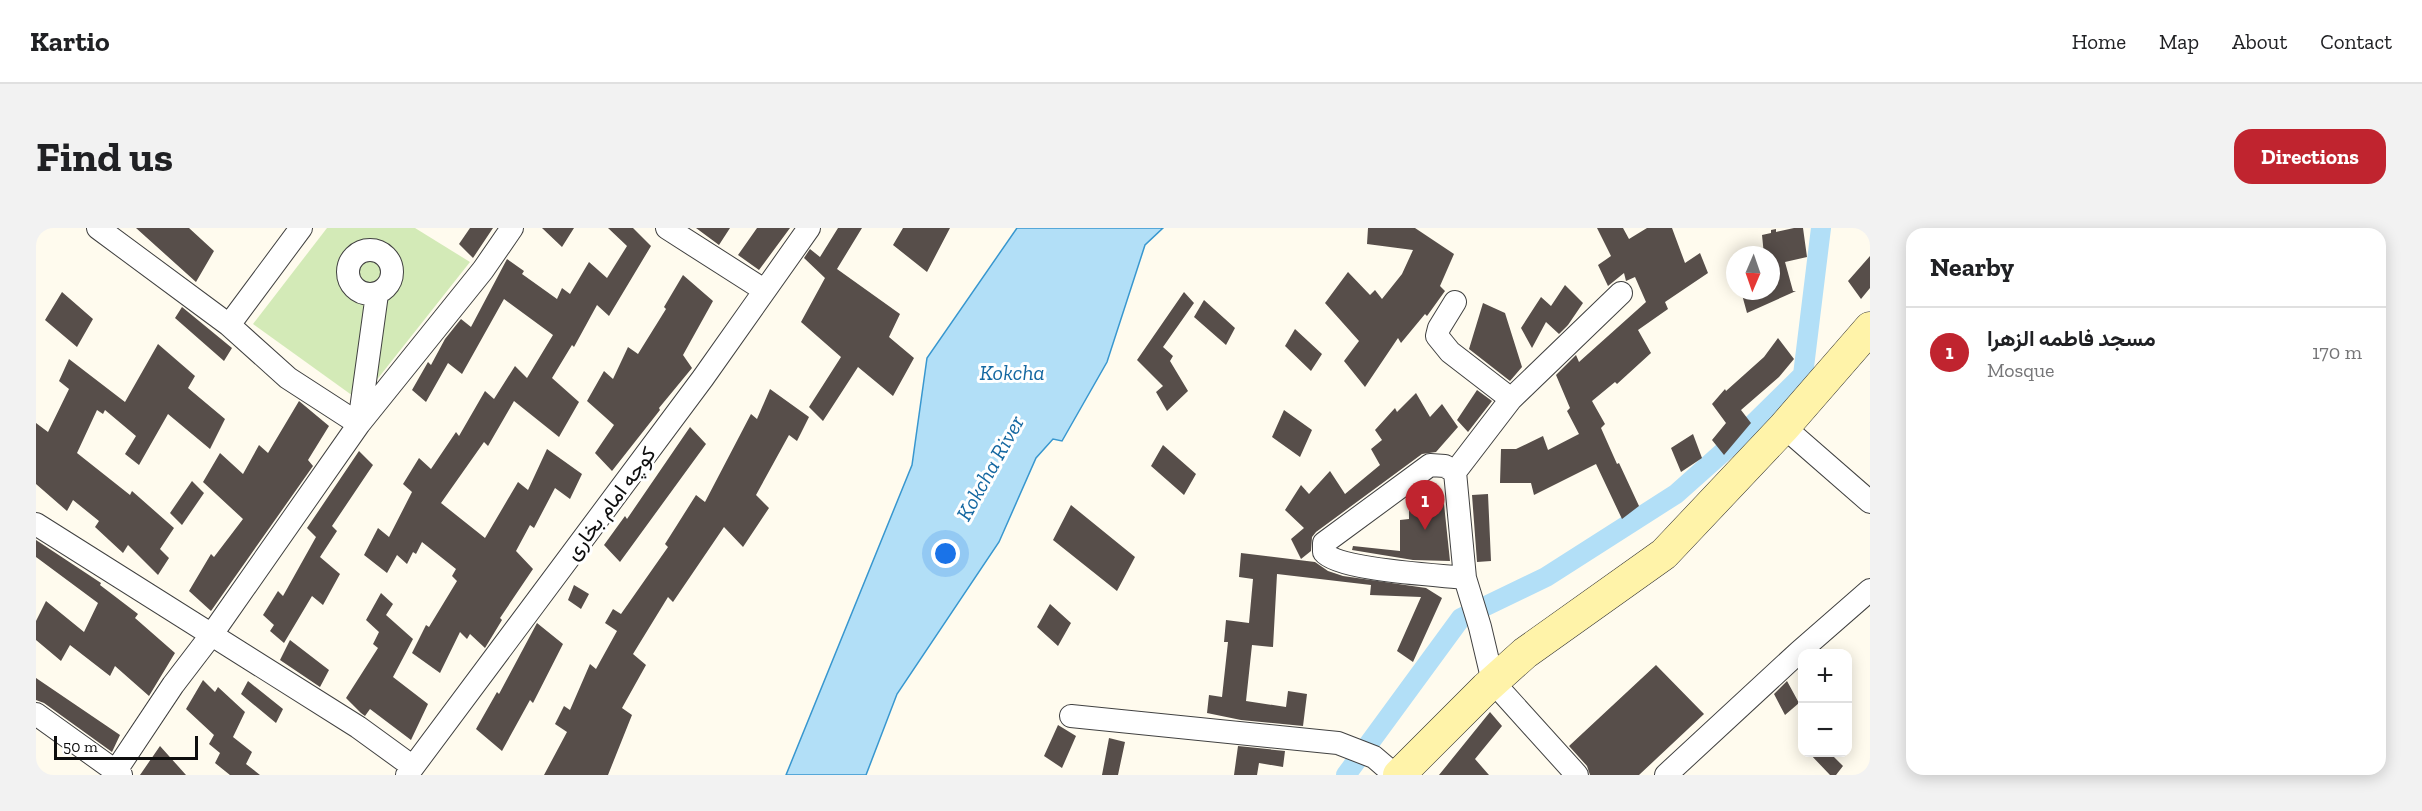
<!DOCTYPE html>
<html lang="en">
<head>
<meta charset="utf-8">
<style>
	body { margin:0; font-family:"Zilla Slab",Vazirmatn,serif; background:#f2f2f2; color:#202124 }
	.controls { position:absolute; right:18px; bottom:18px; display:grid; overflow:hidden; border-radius:12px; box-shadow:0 3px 15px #0003 }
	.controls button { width:54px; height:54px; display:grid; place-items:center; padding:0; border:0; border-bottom:2px solid #e0e0e0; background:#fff; color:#202124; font:30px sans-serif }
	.compass { position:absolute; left:1690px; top:18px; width:54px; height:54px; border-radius:50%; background:#fff; box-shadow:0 3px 15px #0003; rotate:182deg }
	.scale { position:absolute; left:18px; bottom:15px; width:144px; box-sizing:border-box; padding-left:6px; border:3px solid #0e0e0e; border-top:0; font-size:16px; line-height:21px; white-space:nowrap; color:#0e0e0e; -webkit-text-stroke:4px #fff; paint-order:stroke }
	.you { position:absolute; left:910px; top:326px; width:21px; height:21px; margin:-15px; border:4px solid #fff; border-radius:50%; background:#1a73e8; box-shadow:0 0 0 9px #1a73e833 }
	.badge { display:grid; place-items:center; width:39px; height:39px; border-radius:50%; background:#c0242f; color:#fff; font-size:20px; font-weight:700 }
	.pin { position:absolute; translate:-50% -50px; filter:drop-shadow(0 2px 3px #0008) }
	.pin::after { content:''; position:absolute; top:32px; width:21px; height:18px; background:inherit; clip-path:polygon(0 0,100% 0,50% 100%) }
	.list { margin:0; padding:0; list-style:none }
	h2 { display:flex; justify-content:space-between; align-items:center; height:78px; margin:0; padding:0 24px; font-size:26px }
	h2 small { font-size:20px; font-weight:400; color:#757577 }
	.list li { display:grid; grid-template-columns:39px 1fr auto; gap:18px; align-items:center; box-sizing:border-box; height:90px; padding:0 24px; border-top:2px solid #e0e0e0 }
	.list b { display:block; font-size:22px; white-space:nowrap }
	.list p { margin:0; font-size:20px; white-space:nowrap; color:#757577 }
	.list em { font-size:20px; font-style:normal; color:#757577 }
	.map { position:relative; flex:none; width:1834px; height:547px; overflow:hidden; border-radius:18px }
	header { display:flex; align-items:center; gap:36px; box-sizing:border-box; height:84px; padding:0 30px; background:#fff; border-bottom:2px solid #e0e0e0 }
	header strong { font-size:28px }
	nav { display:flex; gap:33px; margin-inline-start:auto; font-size:21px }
	.intro { display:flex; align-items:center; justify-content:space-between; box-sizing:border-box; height:144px; padding:0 36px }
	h1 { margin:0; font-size:42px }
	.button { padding:15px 27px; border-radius:18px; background:#c0242f; color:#fff; font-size:21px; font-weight:700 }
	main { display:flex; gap:36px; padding:0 36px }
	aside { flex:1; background:#fff; border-radius:18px; box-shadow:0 3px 15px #0003 }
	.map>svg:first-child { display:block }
	.green { fill:#d3eab7 }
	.water { fill:#b2dff7; stroke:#3897cf; stroke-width:1.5 }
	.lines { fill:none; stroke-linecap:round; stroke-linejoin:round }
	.canal { stroke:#b2dff7; stroke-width:20 }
	.building { fill:#574e4a }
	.street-casing { stroke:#414141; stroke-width:24 }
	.secondary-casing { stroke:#303030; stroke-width:33 }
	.street { stroke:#fff; stroke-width:22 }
	.secondary { stroke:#fff3a9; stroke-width:32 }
	.labels { text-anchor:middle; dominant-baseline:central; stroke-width:6; stroke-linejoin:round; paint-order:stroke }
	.street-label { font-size:21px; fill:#0e0e0e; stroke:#fff }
	.water-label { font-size:22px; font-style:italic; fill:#1568a1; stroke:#fff }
</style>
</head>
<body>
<header>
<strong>Kartio</strong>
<nav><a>Home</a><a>Map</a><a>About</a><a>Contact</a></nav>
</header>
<div class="intro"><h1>Find us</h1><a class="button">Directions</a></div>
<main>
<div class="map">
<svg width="1834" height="547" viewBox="0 0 1834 547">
	<rect width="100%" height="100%" fill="#fffbee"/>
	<path class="green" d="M291,0H379L434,34L324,173L217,96Z"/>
	<path class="water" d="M981,0H1127L1109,17L1071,134L1026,213L1017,211L1000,230L963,314L861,466L830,547H750L876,237L891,130Z"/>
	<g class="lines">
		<path class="canal" d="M1310,547L1425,390L1510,349L1640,266L1704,209L1767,147L1785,0"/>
	</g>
	<path class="building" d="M100,0H153L178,23L160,54Z
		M434,0H457L437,30L423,16Z
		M506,0H538L526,19Z
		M572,0H597L615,18L573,88L561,77L538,119L536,117L516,150L543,174L523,209L478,173L452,218L448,214L405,275L449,310L482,254L492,262L511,221L546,246L534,271L519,260L498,300L494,297L480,323L497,341L464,390L466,392L449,420L434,406L431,411L424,404L404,445L376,425L390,397L393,399L421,353L416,348L420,341L386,314L380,326L377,324L371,336L361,327L351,345L328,327L342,300L353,309L376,264L367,256L383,230L395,241L420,204L423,208L449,163L458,171L479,138L491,150L517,107L468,71L426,146L412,135L390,174L376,162L392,134L395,137L409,111L425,91L435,99L471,31L488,43L486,46L521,71L526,60L534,66L553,34L571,50L591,18Z
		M660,0H694L683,17Z
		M721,0H754L723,42L702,27Z
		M802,0H826L801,41L864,86L853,109L878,130L857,168L822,139L787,193L773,179L805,129L765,94L789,50L768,30L774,21L784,29Z
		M867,0H914L891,44L857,17Z
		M1332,0H1379L1418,26L1404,58L1409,63L1391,88L1389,86L1365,115L1362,110L1329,159L1308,133L1323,113L1289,75L1312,44L1334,67L1339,62L1346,71L1366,46L1377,22L1331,16Z
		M1561,0H1587L1593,11L1611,0H1636L1649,35L1664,25L1672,45L1629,74L1632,81L1602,102L1615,125L1581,156L1579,154L1556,173L1569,196L1565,200L1581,236L1583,235L1603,278L1586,291L1560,236L1498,267L1495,255H1464L1465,221H1480L1507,208L1512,222L1543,206L1531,183L1534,180L1520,147L1540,127L1543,134L1610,74L1599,49L1590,53L1588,45L1572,58L1562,37L1575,28Z
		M1758,0H1767L1771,29L1749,34L1757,63H1760L1711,85L1705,63H1735V25L1728,27L1726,7L1735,5V2L1740,1V4Z
		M1834,28V60L1825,71L1812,53Z
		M647,47L677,73L647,127L656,140L623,180L624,182L576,243L559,225L578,197L551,173L568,143L577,151L592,119L602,126L630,81L628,79Z
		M1529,57L1547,75L1532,97L1523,106L1510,94L1496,120L1485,100L1505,69L1515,78Z
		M26,64L57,91L41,119L9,92Z
		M1148,64L1158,75L1127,119L1137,128L1134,133L1152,163L1131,183L1120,164L1127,158L1101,132Z
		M1168,72L1199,100L1190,117L1158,89Z
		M1447,75L1469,85L1486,139L1474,153L1433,121Z
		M146,79L196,120L188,133L139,90Z
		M1259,101L1286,126L1275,143L1249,118Z
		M1742,110L1758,131L1743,149L1705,182L1715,195L1688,227L1676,212L1690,195L1676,176L1689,161L1690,163L1728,129Z
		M122,116L159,148L152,160L189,191L174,221L132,186L103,237L89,226L100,208L69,182L67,186L61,182L41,225L94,267L96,263L138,300L124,321L133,330L122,347L92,317L87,325L59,299L63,293L37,272L31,283L0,256V195L12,204L33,161L23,153L33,131L89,174Z
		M734,161L773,189L761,213L753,207L720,267L733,280L707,319L688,299L637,374L632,369L597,426L610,437L586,480L596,487L572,547H508L531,504L519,496L528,478L534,482L554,436L560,441L581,403L569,395L577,381L585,386L632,319L629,316L660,267L669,274L715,186L721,191Z
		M1441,162L1456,173L1432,204L1421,192Z
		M1380,165L1394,189L1406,176L1422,199L1400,224L1386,226L1280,304L1276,309L1275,323L1265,331L1255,311L1268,300L1249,282L1265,257L1273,266L1294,243L1309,266L1344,237L1335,221L1346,212L1339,202L1359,180L1361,184Z
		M263,173L293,198L272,232L277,238L175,383L153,363L175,326L178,329L207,291L167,254L184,225L207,246L223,217L232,225Z
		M1248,182L1276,202L1264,229L1236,209Z
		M654,199L670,216L584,334L568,317L589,288L591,291Z
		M1657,206L1666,230L1645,244L1635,220Z
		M1127,217L1160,246L1148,267L1115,238Z
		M323,223L337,237L296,298L301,303L284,329L304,346L287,377L276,368L248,415L234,403L238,397L227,387L242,363L247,368L280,309L271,300Z
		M156,253L168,265L146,297L134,285Z
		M1452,266L1455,333L1441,334L1436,267Z
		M1408,276L1414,333L1377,332L1316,322L1317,318L1364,323V292L1373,291V277Z
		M1035,277L1099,329L1081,363L1017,312Z
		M0,312L65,355L64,357L102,386L99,390L139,425L113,468L79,438L74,448L34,417L25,433L0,412V393L10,373L48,404L62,375L0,329Z
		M1205,325L1279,334L1292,343L1307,348L1390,360L1406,370L1377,434L1361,423L1385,369L1334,367L1335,357L1241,346L1237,419L1216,417L1210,473L1250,479L1252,463L1271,466L1267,498L1205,492L1171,485L1173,467L1186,469L1192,414H1188L1190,392L1213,395L1217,351L1203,349Z
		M538,357L553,366L545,381L532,372Z
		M345,365L357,376L350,387L377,411L357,449L392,476L375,512L334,481L329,488L325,485L310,470L342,420L337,416L343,404L330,392Z
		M1014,376L1035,395L1022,418L1001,399Z
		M501,395L527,416L497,475L494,472L466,523L440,501L461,464L463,466Z
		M254,412L293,442L284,459L244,432Z
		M1620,437L1668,486L1603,547H1554L1551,538L1533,518Z
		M0,450L84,507L76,524L8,475L0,472Z
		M167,452L179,464L182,459L209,484L197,509L216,524L210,536L224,547H194L179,535L184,525L173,516L178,507L150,481Z
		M212,453L247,481L240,495L205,466Z
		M1751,453L1763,475L1749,487L1738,466Z
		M1454,484L1466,498L1439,531L1453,547H1403Z
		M1022,497L1040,508L1026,540L1008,528Z
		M1073,510L1089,514L1082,547H1066Z
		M124,518L150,547H104Z
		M1202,518L1249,523L1247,539L1223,535L1221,547H1198Z
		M1773,525H1794L1807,538L1800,547H1794Z"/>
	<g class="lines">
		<g class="street-casing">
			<path id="street" d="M62,0L193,97L252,150L323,196L341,66
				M631,0L728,62
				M312 44a22 22 0 1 1 44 0a22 22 0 1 1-44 0Z
				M1419,74L1403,100L1401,108L1414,124L1475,171
				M193,97L265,0
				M1748,199L1834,274
				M1419,244L1409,238L1394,237L1288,315V324C1301,342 1402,347 1429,350
				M0,296L322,499L377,539
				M0,486L85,547
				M1035,488L1302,515L1338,529L1359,547
				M77,547L137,457L176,406L323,196L447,42L476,0
				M371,547L667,150L773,0
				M1541,547L1457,454L1444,399L1429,350L1419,244L1475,171L1585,65
				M1630,547L1763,424L1834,362"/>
		</g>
		<g class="secondary-casing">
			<path id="secondary" d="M1363,547L1450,460L1489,425L1628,326L1748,199L1834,100"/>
		</g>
		<use href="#street" class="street"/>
		<use href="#secondary" class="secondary"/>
	</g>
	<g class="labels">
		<g class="street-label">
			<text transform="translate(574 275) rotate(-53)">کوچه امام بخاری</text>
		</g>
		<g class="water-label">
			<text x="976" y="144">Kokcha</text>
			<text transform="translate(954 240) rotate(-61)">Kokcha River</text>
		</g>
	</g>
</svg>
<div class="controls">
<button>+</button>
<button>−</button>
</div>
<svg class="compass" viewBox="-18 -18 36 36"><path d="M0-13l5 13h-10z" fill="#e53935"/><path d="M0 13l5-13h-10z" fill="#757577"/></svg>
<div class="scale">50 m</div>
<div class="you"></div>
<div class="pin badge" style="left:1389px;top:302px">1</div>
</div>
<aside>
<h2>Nearby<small></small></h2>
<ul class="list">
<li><span class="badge">1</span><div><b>مسجد فاطمه الزهرا</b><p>Mosque</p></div><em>170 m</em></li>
</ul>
</aside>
</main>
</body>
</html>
